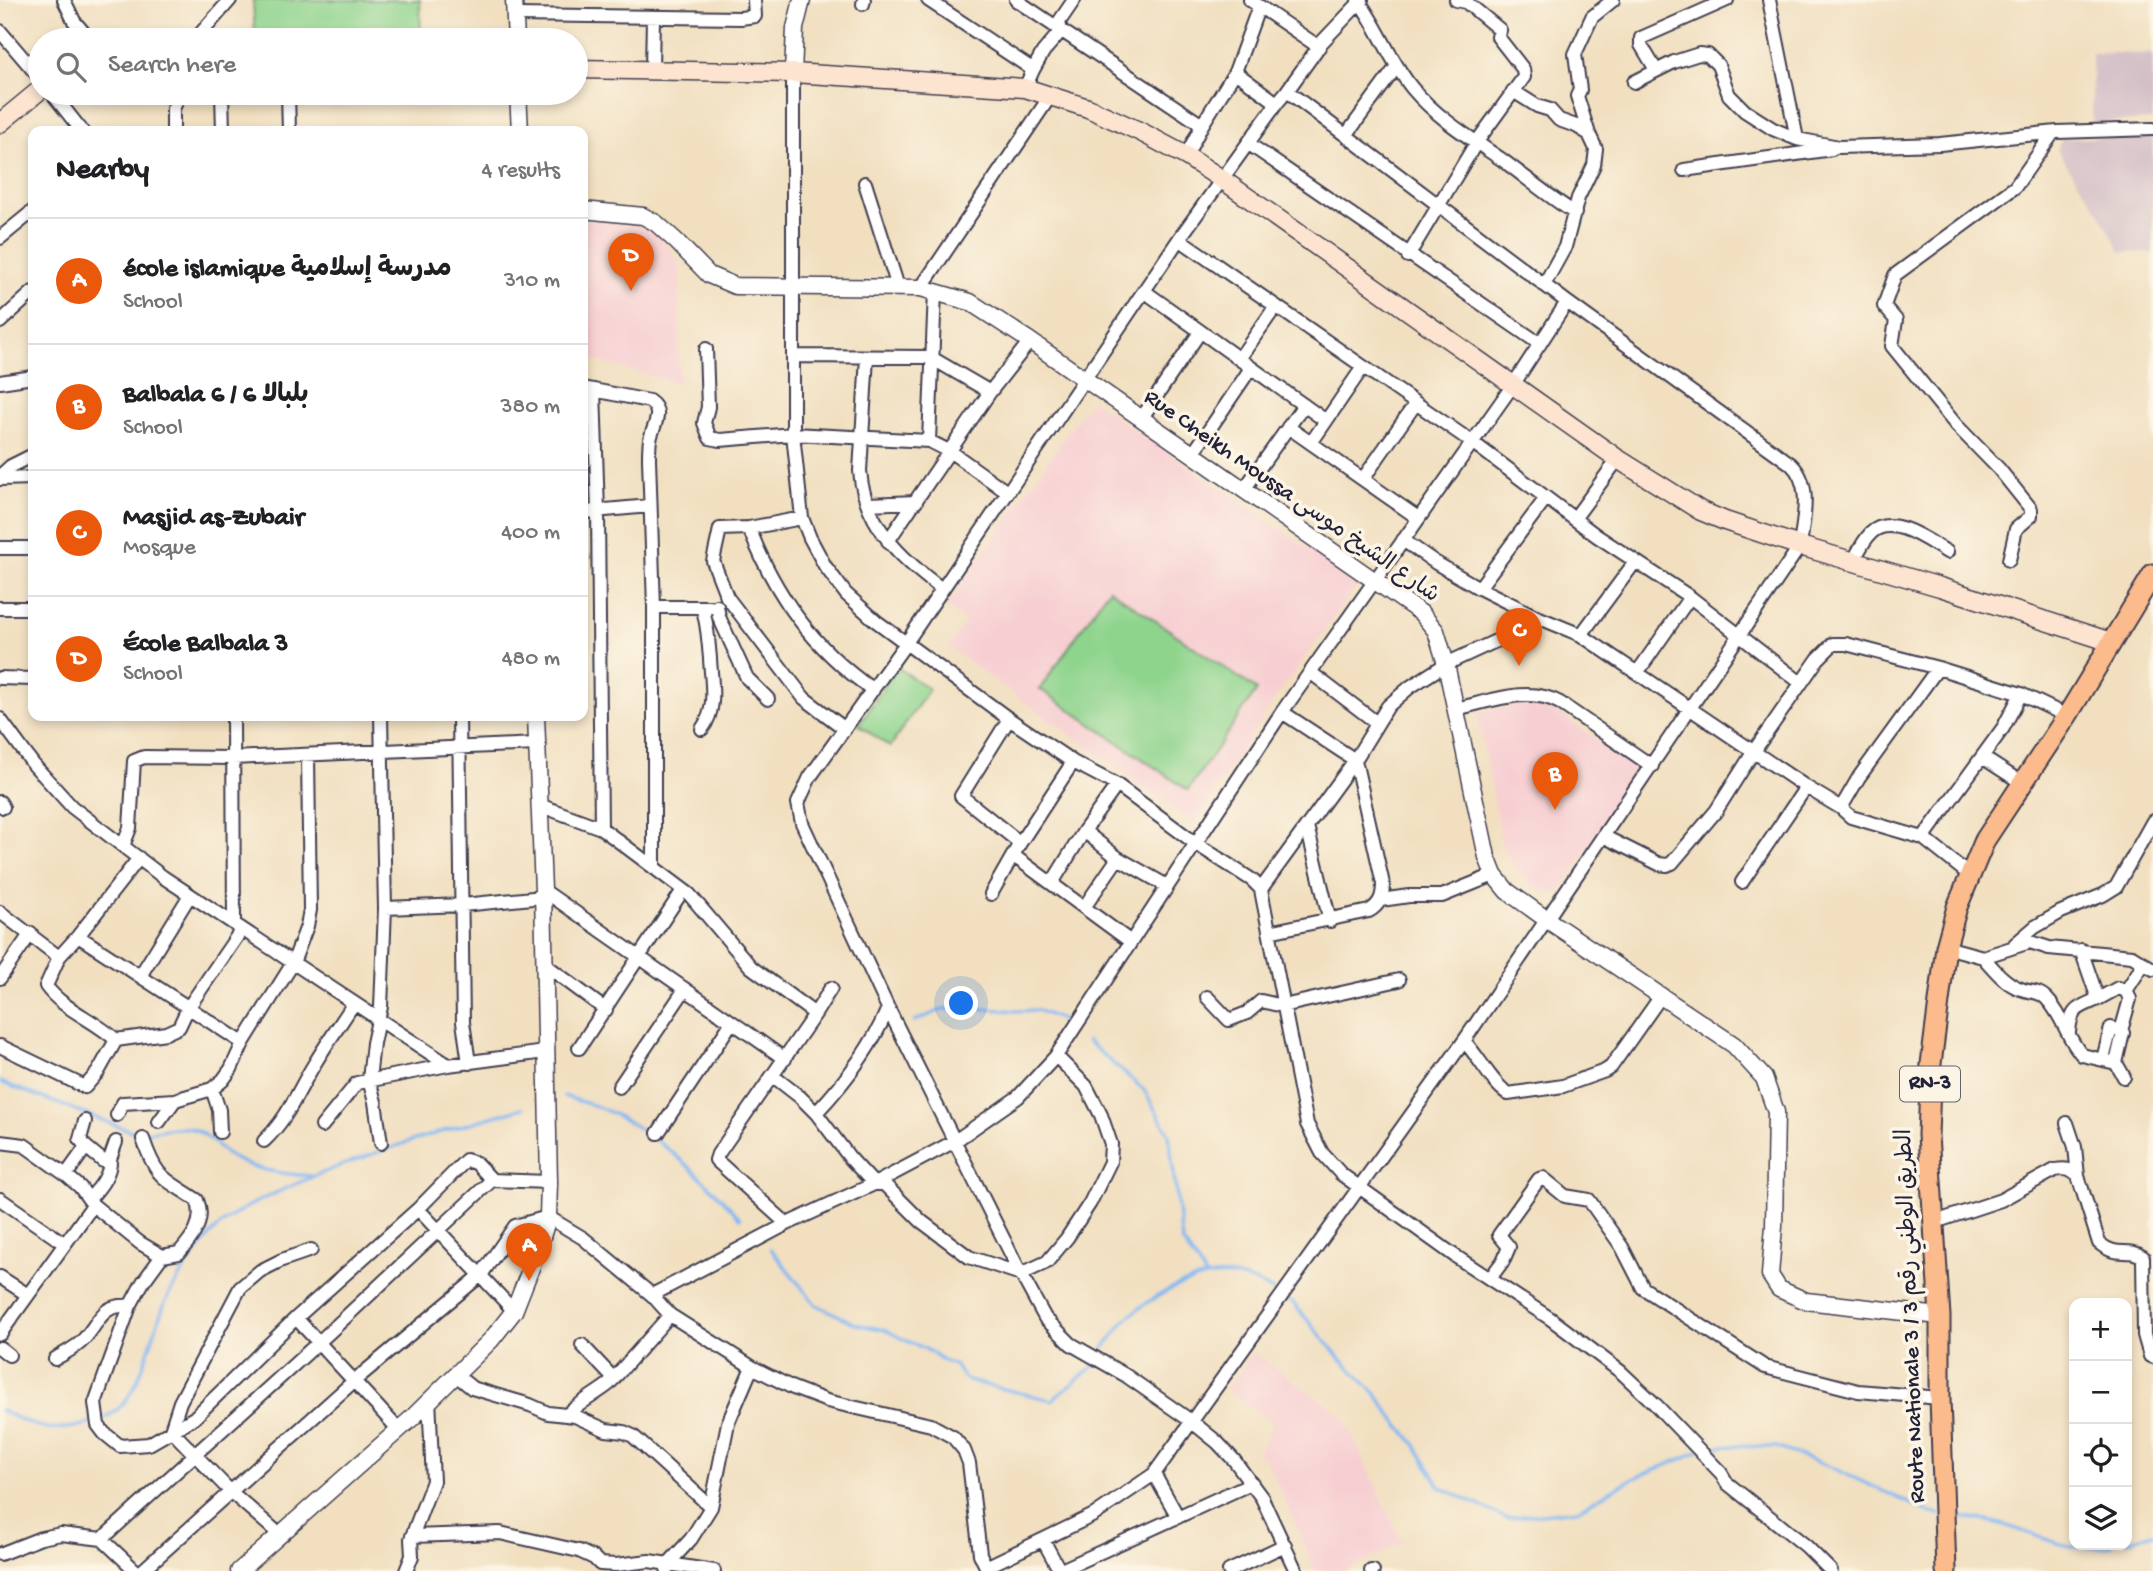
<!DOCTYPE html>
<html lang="en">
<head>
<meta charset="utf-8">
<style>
	body { margin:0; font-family:"Gochi Hand","Playpen Sans Arabic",sans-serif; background:#f6f6f6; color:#202124 }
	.controls { position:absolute; right:21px; bottom:21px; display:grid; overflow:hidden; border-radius:14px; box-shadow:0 4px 10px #0003 }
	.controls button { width:63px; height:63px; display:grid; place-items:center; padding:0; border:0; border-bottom:2px solid #e0e0e0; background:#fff; color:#202124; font:35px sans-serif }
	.you { position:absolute; left:962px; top:1004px; width:24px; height:24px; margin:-18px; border:5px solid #fff; border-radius:50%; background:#1a73e8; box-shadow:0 0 0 10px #1a73e833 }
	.badge { display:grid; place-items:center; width:46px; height:46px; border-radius:50%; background:#ea580c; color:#fff; font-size:23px; font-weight:700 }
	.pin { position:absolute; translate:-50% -58px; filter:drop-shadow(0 2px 4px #0008) }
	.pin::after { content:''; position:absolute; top:37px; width:24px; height:21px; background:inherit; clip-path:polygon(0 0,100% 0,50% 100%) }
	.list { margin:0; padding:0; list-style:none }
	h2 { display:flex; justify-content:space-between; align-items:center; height:91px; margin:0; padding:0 28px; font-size:30px }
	h2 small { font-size:23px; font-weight:400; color:#757577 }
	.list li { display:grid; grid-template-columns:46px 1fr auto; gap:21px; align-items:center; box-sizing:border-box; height:126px; padding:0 28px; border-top:2px solid #e0e0e0 }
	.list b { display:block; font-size:26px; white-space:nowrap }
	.list p { margin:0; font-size:23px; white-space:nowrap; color:#757577 }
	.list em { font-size:23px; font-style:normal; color:#757577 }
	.icon { flex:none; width:38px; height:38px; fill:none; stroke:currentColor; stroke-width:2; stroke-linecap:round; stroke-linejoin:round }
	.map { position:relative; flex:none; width:2153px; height:1571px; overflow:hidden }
	.search { position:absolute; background:#fff; box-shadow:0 4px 10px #0003; left:28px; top:28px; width:560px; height:77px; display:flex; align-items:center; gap:18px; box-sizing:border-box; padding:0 24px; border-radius:38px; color:#757577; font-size:26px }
	.panel { position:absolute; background:#fff; box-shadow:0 4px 10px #0003; left:28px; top:126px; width:560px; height:595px; border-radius:14px }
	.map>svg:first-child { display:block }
	.built { fill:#f7cfd2 }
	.industrial { fill:#d2bdc6 }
	.green { fill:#8ed48d; stroke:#587b64; stroke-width:2 }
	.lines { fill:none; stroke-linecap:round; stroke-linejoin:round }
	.stream { stroke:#84b8f2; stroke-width:3.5 }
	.minor-casing { stroke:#413e4f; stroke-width:16 }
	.tertiary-casing { stroke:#413e4f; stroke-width:19 }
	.secondary-casing { stroke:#413e4f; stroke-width:21 }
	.trunk-casing { stroke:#413e4f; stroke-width:23 }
	.minor { stroke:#fff; stroke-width:12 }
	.tertiary { stroke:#fff; stroke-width:16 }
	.secondary { stroke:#fde4d1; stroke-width:18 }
	.trunk { stroke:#fbbb8c; stroke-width:19 }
	.labels { text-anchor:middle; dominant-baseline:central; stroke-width:7; stroke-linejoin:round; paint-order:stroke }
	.shield { fill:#fcf5e5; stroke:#63616e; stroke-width:2 }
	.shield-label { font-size:21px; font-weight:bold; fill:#22223b }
	.street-label { font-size:23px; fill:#22223b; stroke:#fcf5e5 }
</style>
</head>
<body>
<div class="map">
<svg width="2153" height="1571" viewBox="0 0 2153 1571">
	<rect width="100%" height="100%" fill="#fcf5e5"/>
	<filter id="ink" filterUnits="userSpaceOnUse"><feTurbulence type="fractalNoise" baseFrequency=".0143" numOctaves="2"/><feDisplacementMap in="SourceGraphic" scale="14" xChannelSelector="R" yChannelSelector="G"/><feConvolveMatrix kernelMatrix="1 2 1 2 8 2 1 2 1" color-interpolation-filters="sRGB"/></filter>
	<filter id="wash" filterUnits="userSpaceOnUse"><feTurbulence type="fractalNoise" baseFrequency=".00686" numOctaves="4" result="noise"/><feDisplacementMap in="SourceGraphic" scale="28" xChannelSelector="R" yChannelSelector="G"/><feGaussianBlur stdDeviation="1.57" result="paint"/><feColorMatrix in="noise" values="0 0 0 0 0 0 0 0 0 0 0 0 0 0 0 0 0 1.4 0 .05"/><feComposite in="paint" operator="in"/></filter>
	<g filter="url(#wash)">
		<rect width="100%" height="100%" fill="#f1dfc0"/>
		<path class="built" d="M583,221L625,222L641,225L656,234L680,262L679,384L583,357Z
			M1091,400L1359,583L1274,700L1194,823L948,647L965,622L946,606Z
			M1541,700L1640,771L1558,894L1537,889L1517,872L1503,849L1477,712Z
			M1253,1352L1343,1416L1402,1543L1344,1571H1316L1266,1459L1257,1453L1274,1423L1226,1390Z"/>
		<path class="industrial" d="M2092,53L2153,54V120L2092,123Z
			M2153,136V253L2121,252L2098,210L2057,150L2062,139Z"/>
		<path class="green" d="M253,0H420L421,40H255Z
			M1109,589L1257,690L1188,790L1040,689Z
			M897,667L929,689L890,747L859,725Z"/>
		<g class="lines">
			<path class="stream" d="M915,1021L944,1009H984L1019,1011L1037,1010L1064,1021
				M1087,1041L1144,1090L1169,1134L1182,1241L1206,1276
				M0,1082L134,1132C152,1134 169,1126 188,1128C205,1131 215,1145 228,1155C253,1171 283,1174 312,1176
				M564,1096C577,1101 592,1104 605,1110C657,1133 702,1177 740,1218
				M771,1249L815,1304L856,1324L885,1330L911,1343L924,1348L946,1362L956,1366L963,1377L968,1381L1052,1400L1094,1366
				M1285,1299L1293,1303L1338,1356L1377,1395L1396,1422L1415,1444L1440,1487L1506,1518L1577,1510L1630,1480L1698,1452
				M1104,1348C1113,1337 1121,1323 1132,1314C1160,1291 1202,1270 1238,1277C1252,1279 1267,1287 1279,1295
				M0,1410C38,1428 52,1435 94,1422
				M101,1419C143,1406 150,1330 168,1297C177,1279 200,1245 214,1231C235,1210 265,1198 291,1186C366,1153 445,1130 523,1108
				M1705,1450L1724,1446L1776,1447L1828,1466L1931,1513L1939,1514
				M1950,1516C1964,1518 1979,1519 1993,1522C2033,1531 2071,1557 2113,1545
				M2127,1541L2153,1533"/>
		</g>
	</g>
	<g filter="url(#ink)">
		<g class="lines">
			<g class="minor-casing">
				<path id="minor" d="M64,0L74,21L90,40
					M928,0L1026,65L1033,70L1025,88
					M1016,0L1202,125L1235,72
					M1250,0L1259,6L1235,72L1277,103L1179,239L906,643L810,777L798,803L802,823L888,1008L1021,1274L1045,1318L1071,1344L1125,1375L1191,1421L1217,1442L1234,1460L1262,1498L1296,1571
					M1358,0C1379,28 1390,61 1412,88C1436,117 1470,138 1501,159C1526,177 1549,197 1575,213
					M1769,0L1797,139
					M863,4L864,0
					M1259,6L1319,47
					M515,15L741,18L755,16L754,0
					M0,31L40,78
					M195,40L230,0
					M652,69L653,18
					M1033,70L1043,52L1061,31L1059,22L1074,0
					M1656,70L1641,45V38L1727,0
					M793,73V434L802,518L810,538L825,566L846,594L876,621L1009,719L1073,762L1117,785L1195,843L1252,880L1261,889L1262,895L1307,1124L1322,1153L1341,1174L1455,1256L1551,1319L1621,1372L1656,1405L1721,1473L1727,1483L1806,1546L1831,1571
					M1634,82L1674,62L1699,54L1708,55L1718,65L1729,95L1745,111L1773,129L1797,139L1839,147L1940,144L2057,132L2153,129
					M1287,91L1322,42L1362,0
					M1513,91L1537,106L1550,110L1559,120L1576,126L1589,134L1596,149L1594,165L1578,198L1565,247L1544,285
					M52,93L82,131
					M222,93L223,131
					M288,93L289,131
					M173,131V109L180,93
					M1347,134L1397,66
					M1589,134L1577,96L1580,90L1575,54L1592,17L1613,0
					M1249,144L1540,344
					M1186,156L1202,125
					M1684,170L1832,149
					M865,183L898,287
					M0,238L33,211
					M1179,239L1472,442L1597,536L1690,597L1801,683
					M1408,256L1476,143L1524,77L1523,69L1498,37L1500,30L1466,2L1456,0
					M921,288L1051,95
					M1144,291L1326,421
					M0,322L33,292
					M706,349L708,407L704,423L710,438L720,440L793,434L929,441L951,452L1007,492
					M794,356L930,357L990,392
					M867,357L860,471C864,524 901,559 942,589
					M1239,359L1276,306
					M0,382L33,377
					M583,388L649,401C665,412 653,425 650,440C649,446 649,452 649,459L654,607V868
					M594,390L598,512L601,828
					M1141,419L1200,332
					M1288,427L1418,518
					M929,441L935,291
					M1311,443L1363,367
					M1192,455L1251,368
					M0,476L11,466L33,455
					M0,479L33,478
					M1363,479L1416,403
					M1243,491L1304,405
					M868,504L916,502
					M583,512L650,506
					M802,518L749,528C775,595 813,648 873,690
					M1574,519L1618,459
					M749,528L720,529L713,561L727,597L804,698L845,729
					M1403,540L1436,563L1479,588L1537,617L1581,635L1806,787L1841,808L1851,817L1923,838L1971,876
					M888,541L990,392L1030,341
					M0,548H33
					M2009,560L2016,529L2031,516V509L1999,469L1956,425L1892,346L1896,320L1884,306L1895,275L2015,187L2053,133
					M1853,562C1858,552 1863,541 1871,533C1892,513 1928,541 1947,552
					M1479,588L1546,498
					M717,606L719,617L747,678L768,699
					M654,607H710
					M702,607C708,624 708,640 710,658C711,683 718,707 702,729
					M0,608H33
					M1581,635L1635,562
					M1310,672L1377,723
					M1637,673L1690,597
					M0,678L33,679
					M1455,709C1489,702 1528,685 1560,703L1652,766
					M233,716L234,924
					M459,716L463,1022L469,1063
					M0,719L33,764L72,807L163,877L448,1065L545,1052
					M1009,719L961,796L1020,843
					M1982,757L2022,783
					M0,802L3,807
					M539,805L601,828L689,894L751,967L815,1014
					M1841,808L1859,777L1938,668
					M1307,826L1330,921
					M1084,831L1118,858L1167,886
					M1603,836L1659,864L1667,865L1672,863L1716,811L1754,751L1818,659L1833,644H1846L1938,668L2021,694L2067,716
					M1923,838L2003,728L2021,694
					M123,846L130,828L134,761L144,757L233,758L536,744
					M1014,856L1131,942
					M1742,882L1806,787
					M1052,883L1084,831L1117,785
					M1261,889L1355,760L1388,706L1410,687L1446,664L1498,640L1518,621L1523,611
					M543,890L785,1059
					M991,894L1020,843L1073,762
					M1381,900L1409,896H1442L1494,875
					M1085,906L1118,858
					M385,908L463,905L543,897
					M0,912L59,957
					M1269,932L1369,911C1380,905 1383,896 1383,884L1355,760L1282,712
					M78,936L243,1043
					M2015,944L2035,927L2061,912L2103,895L2116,887L2153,821
					M1946,947L1983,957L2030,942L2049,948L2132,956L2153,969
					M1983,957C1994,969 2005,984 2021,989C2031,993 2038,990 2046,998C2063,1015 2067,1039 2082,1055L2116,1063L2124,1077
					M543,963L606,1010
					M140,976L190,895
					M0,978L31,933
					M1207,997L1229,1020L1247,1013L1261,1001L1283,1006L1399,980
					M2098,999L2118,988L2126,991L2144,963
					M2069,1032C2071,1008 2078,1008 2098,999L2081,950
					M116,1040C95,1020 62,1009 46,986L59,957L78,936L139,858
					M1464,1041C1480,1058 1490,1081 1508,1094L1563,1086L1605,1071L1611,1067L1661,996
					M0,1046L85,1087L98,1072L116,1040L166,1033L179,1027L188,1008L242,929
					M579,1048L683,890
					M2103,1059L2111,1028L2121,1031
					M2116,1063L2123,1033L2121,1031L2130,999L2126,991
					M773,1076L800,1097L816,1113L850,1158L874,1184H884L921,1221L969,1257L1021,1274L1047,1262L1067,1238L1090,1203L1110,1162L1111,1144L1101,1115L1086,1086L1056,1056
					M619,1087L685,989
					M212,1089L219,1110L220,1132
					M816,1113C845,1082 872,1048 888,1008
					M117,1115L123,1103L175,1100L212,1089L223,1080L231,1069L243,1043L293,963L307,926L310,910L308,755
					M159,1122L175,1100
					M2067,1123L2075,1147L2078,1176
					M322,1126L357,1083L448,1065
					M658,1133L732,1022
					M264,1141C289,1117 297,1092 315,1063C327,1043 341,1023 354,1003
					M0,1142L24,1145L66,1175L80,1187L93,1205L140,1243L162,1256L179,1253C192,1238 206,1221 197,1200C163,1177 157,1180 143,1139
					M381,1143L375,1102L369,1080L373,1043L381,1007L385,908L381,716
					M86,1147L103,1161L110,1159L116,1142
					M66,1175L86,1147L80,1139L85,1121
					M0,1199L65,1244
					M89,1199C99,1189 111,1174 110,1159
					M418,1209L514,1311
					M1932,1223L2001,1200L2055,1170C2066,1168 2070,1169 2078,1176L2099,1243C2118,1259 2127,1246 2143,1257L2144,1335L2150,1356L2153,1357
					M787,1224L716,1160L718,1154L815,1014L831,988
					M162,1256L143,1282L130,1306L95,1403L98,1425L104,1433L120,1446L149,1444L194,1418L296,1318L418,1209L466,1160L476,1163L492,1180
					M0,1277L28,1295
					M1491,1277L1503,1261L1509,1247L1499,1235L1539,1179L1543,1178L1565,1196L1589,1200L1622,1247L1643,1288L1765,1367L1858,1391L1940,1398
					M652,1295L787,1224L874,1184L955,1141L1018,1097L1056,1056L1282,712L1513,385L1567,302
					M296,1318L399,1430
					M0,1334L93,1205
					M582,1345L614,1379
					M0,1348L9,1355
					M55,1359C64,1353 76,1348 83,1340C101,1321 100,1304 130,1306
					M456,1375L472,1388L530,1405L548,1413L575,1416L606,1430L624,1432L633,1436L711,1507
					M567,1415C580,1402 595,1395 609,1384L670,1315
					M1154,1474L1178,1517
					M279,1534L231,1492L171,1430L180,1402L240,1288L260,1271L282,1260L311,1250
					M413,1536L500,1533L579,1551L594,1558L600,1564L616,1565L649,1561L714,1571
					M102,1539L318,1343L492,1180L549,1182
					M1043,1540L1060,1571
					M0,1554L41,1538L61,1534L102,1539L136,1571
					M986,1567L1094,1515L1154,1474L1464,1041L1800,546C1803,519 1813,485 1791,464L1567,302L1287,91L1277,103
					M667,1569V1565L691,1539L711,1507L728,1423L752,1367
					M142,1571L354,1381L481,1275L515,1226L548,1217L583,1238L652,1295L670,1315L752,1367L793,1388L827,1401L931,1425L953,1437L964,1450L969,1463L980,1554L988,1571
					M406,1571L412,1556L411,1539L433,1481L429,1399
					M1059,1571L1252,1483
					M1229,1571L1285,1545
					M1371,1571H1373"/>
			</g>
			<g class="tertiary-casing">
				<path id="tertiary" d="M514,0L516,40
					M793,73L795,28L802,0
					M518,93L520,131
					M583,210L643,216L656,223L676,241L709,275L735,286L921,288L970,302L1030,341L1421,613L1436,631L1446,664L1487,857L1494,875L1507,891L1546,919L1734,1045L1764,1078L1776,1112L1774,1226L1770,1275L1779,1289L1806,1301L1940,1316
					M239,1571L412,1418L491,1340L514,1311L538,1250L548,1217L549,1182L543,890L536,716"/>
			</g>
			<g class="secondary-casing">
				<path id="secondary" d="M576,69L793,73L1025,88L1088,108L1141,132L1186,156L1223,180L1618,459L1701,511L1725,521L1800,546L1940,587L2111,642
					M0,123L40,90"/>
			</g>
			<g class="trunk-casing">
				<path id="trunk" d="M1946,1571L1940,1398V1316L1928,1135L1931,1064L1946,947L1957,907L1985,840L2067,716L2153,574"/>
			</g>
			<use href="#minor" class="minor"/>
			<use href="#tertiary" class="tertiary"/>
			<use href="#secondary" class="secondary"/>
			<use href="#trunk" class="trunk"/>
		</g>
	</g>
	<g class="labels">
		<rect class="shield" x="1900" y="1066.5" width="60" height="35" rx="5"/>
		<g class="shield-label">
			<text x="1930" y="1084">RN-3</text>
		</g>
		<g class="street-label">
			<text transform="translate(1291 497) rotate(35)">Rue Cheikh Moussa شارع الشيخ موسى</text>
			<text transform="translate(1912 1316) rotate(-92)">Route Nationale 3 / الطريق الوطني رقم 3</text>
		</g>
	</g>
</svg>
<div class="controls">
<button>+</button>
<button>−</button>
<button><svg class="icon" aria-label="locate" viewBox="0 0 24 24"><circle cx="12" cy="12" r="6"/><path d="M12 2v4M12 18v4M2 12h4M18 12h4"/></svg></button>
<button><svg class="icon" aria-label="layers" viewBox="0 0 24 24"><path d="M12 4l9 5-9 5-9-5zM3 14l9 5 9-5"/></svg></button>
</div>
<div class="you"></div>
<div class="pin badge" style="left:529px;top:1281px">A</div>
<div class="pin badge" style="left:1555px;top:810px">B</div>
<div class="pin badge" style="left:1519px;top:666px">C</div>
<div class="pin badge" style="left:631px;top:291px">D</div>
<div class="search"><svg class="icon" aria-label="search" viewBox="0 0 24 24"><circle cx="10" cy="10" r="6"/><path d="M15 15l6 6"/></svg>Search here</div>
<section class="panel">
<h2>Nearby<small>4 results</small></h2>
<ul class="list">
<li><span class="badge">A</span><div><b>école islamique مدرسة إسلامية</b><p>School</p></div><em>310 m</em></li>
<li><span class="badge">B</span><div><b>Balbala 6 / بلبالا 6</b><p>School</p></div><em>380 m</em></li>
<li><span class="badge">C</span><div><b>Masjid as-Zubair</b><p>Mosque</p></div><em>400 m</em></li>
<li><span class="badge">D</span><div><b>École Balbala 3</b><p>School</p></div><em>480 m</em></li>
</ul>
</section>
</div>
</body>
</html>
